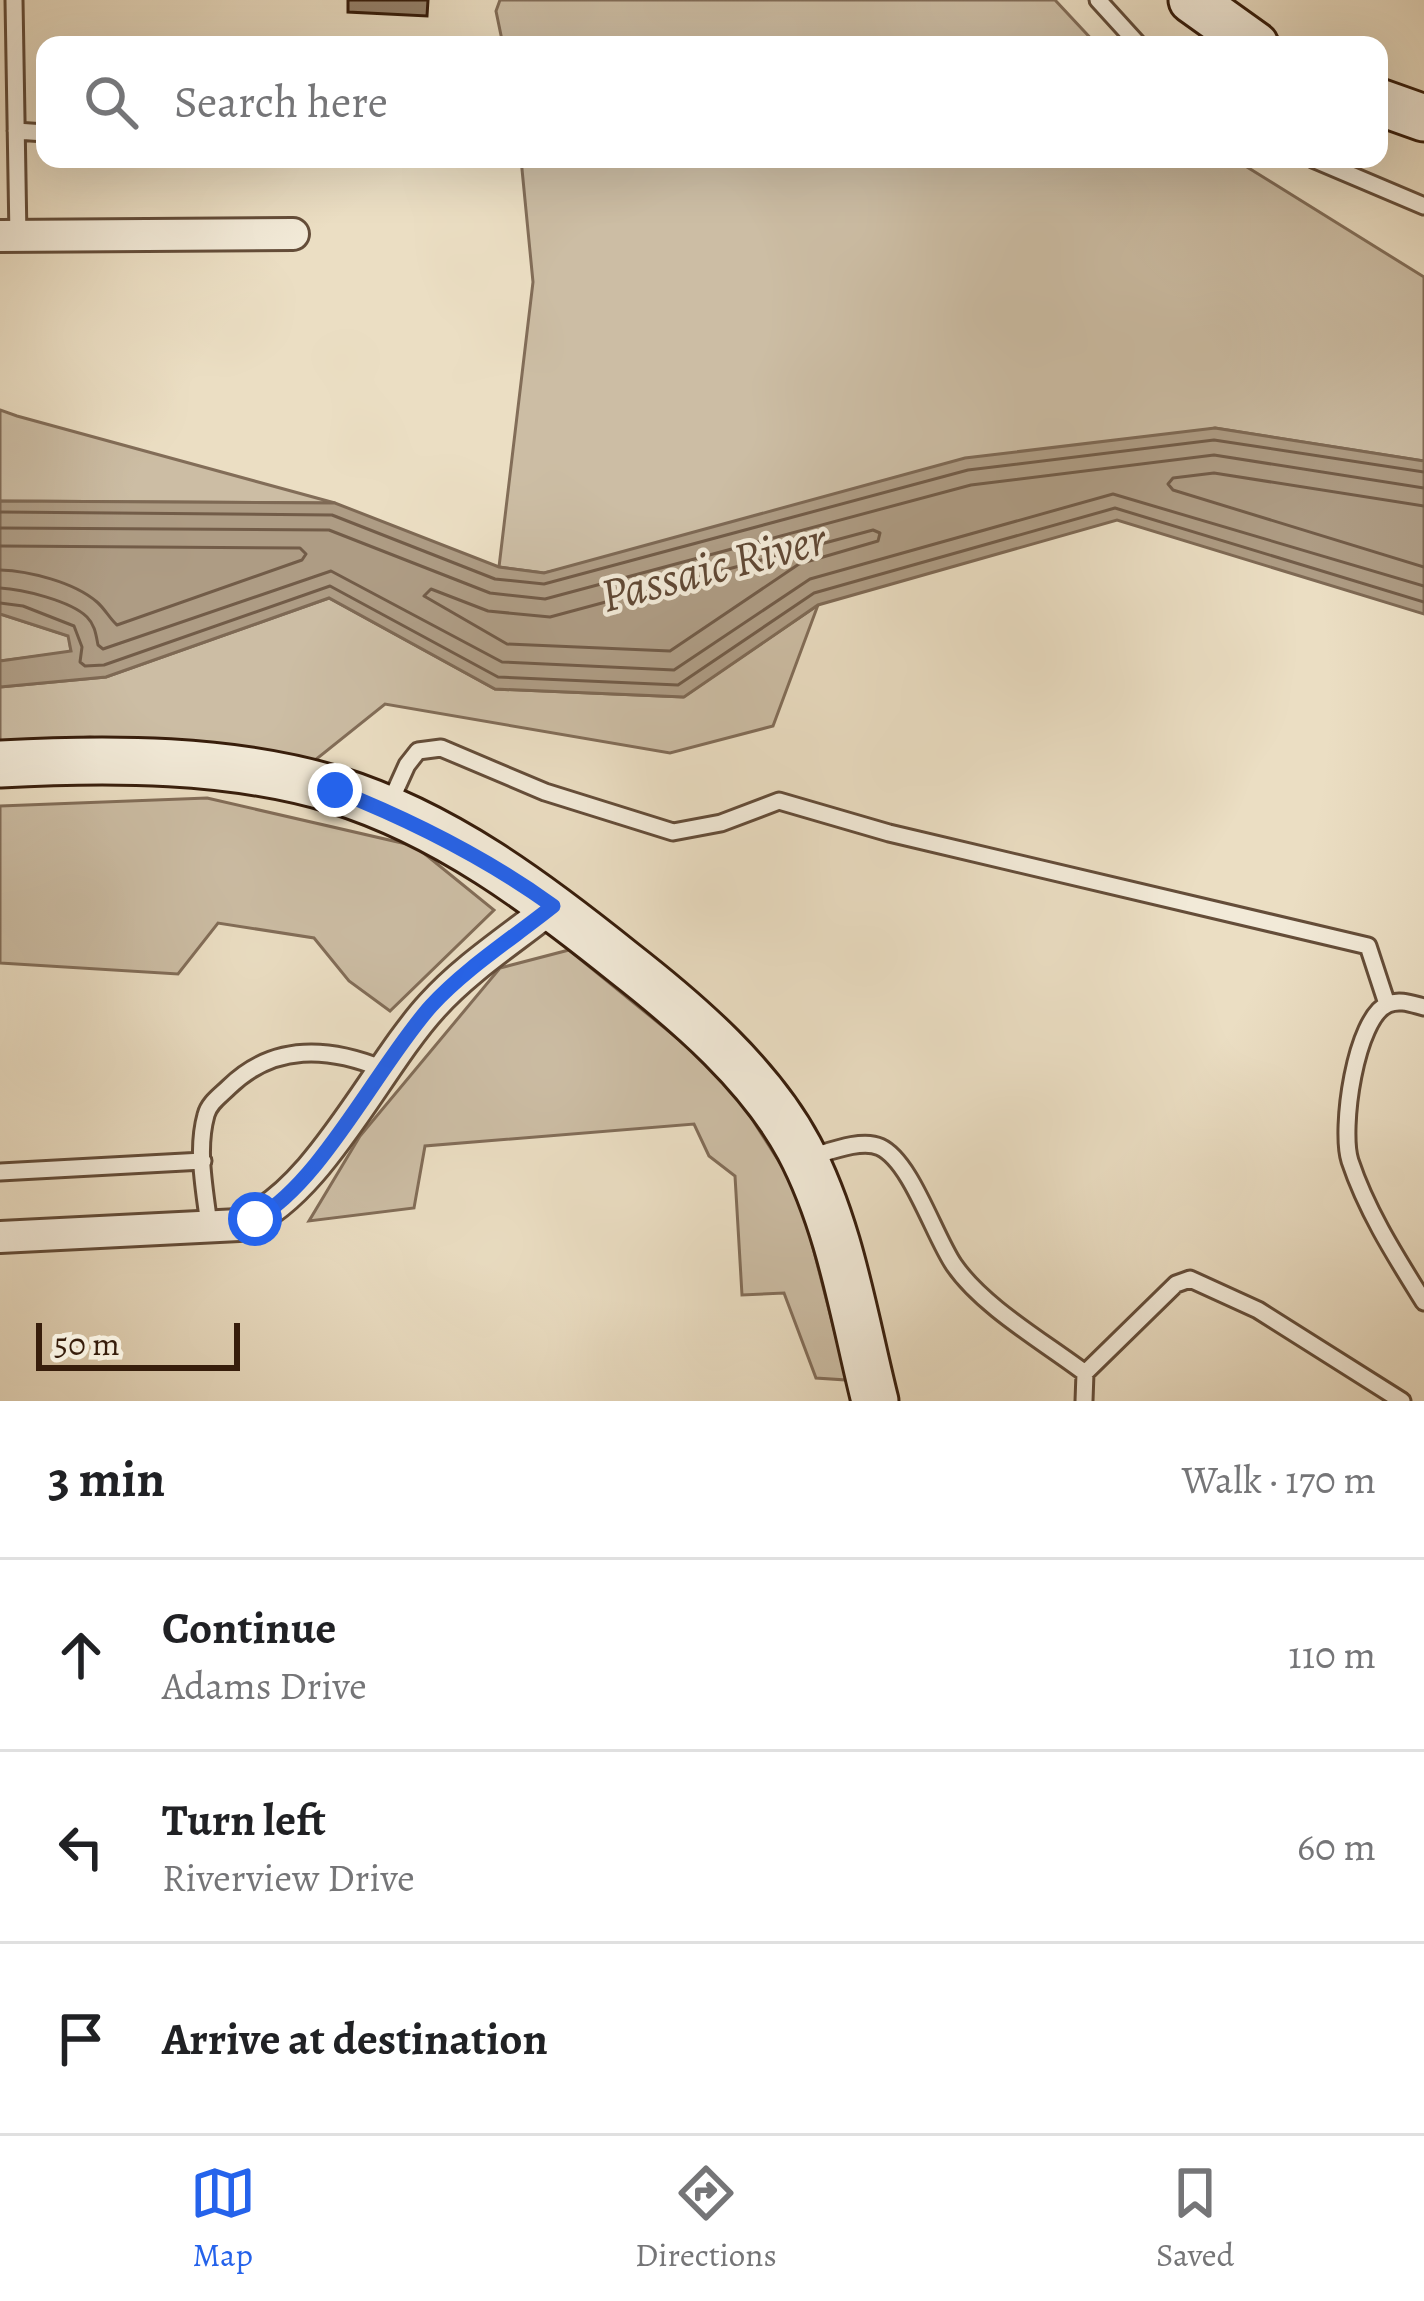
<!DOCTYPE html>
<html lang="en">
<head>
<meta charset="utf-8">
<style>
	body { margin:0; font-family:Alegreya,serif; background:#f2f2f2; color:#202124 }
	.scale { position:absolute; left:36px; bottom:30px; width:204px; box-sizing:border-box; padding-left:12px; border:6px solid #371d0b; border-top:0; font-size:33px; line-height:42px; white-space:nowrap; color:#371d0b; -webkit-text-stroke:9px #f2ead8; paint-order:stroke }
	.stop { position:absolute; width:36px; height:36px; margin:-27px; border:9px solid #2563eb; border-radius:50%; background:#fff }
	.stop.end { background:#2563eb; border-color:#fff; box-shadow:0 3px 12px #0008 }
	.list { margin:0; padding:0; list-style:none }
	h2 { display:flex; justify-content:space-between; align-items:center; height:156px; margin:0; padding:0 48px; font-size:51px }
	h2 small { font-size:39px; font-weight:400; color:#757577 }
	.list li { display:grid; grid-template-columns:78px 1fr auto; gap:36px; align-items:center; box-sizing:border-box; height:192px; padding:0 48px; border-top:3px solid #e0e0e0 }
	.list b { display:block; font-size:45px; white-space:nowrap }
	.list p { margin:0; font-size:39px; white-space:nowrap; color:#757577 }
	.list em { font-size:39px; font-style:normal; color:#757577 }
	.icon { flex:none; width:66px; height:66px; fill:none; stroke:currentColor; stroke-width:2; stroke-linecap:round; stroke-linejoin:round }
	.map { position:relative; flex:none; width:1424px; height:1401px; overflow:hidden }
	.search { position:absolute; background:#fff; box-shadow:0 12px 48px #0002; left:36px; right:36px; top:36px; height:132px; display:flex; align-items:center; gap:30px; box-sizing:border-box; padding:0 42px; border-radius:24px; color:#757577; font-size:45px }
	.sheet { height:732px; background:#fff }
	nav { display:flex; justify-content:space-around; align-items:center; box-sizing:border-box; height:168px; border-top:3px solid #e0e0e0; background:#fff; font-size:33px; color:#757577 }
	nav a { display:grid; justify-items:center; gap:6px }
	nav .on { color:#2563eb }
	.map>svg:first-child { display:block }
	.green { fill:#ccbda4; stroke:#826d58; stroke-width:3 }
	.water { fill:#ae9c84; stroke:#7e6954; stroke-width:3 }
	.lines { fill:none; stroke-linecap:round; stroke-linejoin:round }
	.shore { stroke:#725c48; stroke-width:3 }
	.building { fill:#95816b; stroke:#371d0b; stroke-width:3 }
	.lane-casing { stroke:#644d39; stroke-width:21 }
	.street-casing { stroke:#644d39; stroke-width:36 }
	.secondary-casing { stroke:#371d0b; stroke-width:51 }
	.lane { stroke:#f2ead8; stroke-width:15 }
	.street { stroke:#f2ead8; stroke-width:30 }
	.secondary { stroke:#f2ead8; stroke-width:45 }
	.route { stroke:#2563eb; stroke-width:15 }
	.labels { text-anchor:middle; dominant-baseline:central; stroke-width:9; stroke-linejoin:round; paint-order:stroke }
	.water-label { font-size:48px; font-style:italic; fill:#614935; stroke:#f2ead8 }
</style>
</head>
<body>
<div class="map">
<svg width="1424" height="1401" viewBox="0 0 1424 1401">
	<rect width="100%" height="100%" fill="#ebdec3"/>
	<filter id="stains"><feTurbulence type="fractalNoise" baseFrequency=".00167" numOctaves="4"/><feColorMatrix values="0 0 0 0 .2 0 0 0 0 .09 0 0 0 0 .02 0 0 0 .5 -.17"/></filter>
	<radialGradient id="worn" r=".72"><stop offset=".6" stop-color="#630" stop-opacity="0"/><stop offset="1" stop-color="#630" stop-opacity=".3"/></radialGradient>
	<path class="green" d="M500,0H1055L1097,45H503L496,11Z
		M521,159H1234L1424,277V461L1215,428L544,573L499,567L533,282Z
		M0,410L17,416L335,503L0,501Z
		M329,598L495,689L683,697L818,605L773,726L670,753L385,704L314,761L90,737L0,744V687L106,677Z
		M0,614L69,636L71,652L0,661Z
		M207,798L415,846L494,910L390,1011L349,981L314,938L218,923L178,974L0,963V806Z
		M569,950L726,1078L799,1193L847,1380L816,1378L784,1293L742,1295L735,1176L709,1156L694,1124L425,1146L414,1208L309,1221L360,1136L500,968Z"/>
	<path class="water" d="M1215,428L1424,461V614L1117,520L818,605L684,697L495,689L329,598L106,677L0,687V661L71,651L68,636L0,614V501L335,503L499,567L544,573L965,458Z"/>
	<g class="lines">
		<path class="shore" d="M1424,506L1214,473L1173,478L1168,484L1173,490L1424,567
			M0,512L332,515L495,579L544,584L968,470L1214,440L1424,472
			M0,528L329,530L490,593L545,599L971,485L1214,455L1424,488
			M873,530L880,533L878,541L799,564L670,651L507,644L424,596L431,589L488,611L550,617Z
			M0,546L300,548L306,554L302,560L117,625C110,619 105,609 97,602C74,582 29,571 0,570
			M0,588C22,589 71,601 87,617C95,625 96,635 98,645L103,649L331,571L502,662L674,670L810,579L1113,494L1424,586
			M0,603L23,606L74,626L82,647L80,662L85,666L104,665L330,586L498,677L678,685L814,593L1115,508L1424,602"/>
	</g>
	<path class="building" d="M348,0H428L427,16L348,12Z"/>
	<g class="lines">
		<g class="lane-casing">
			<path id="lane" d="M14,0L18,237
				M1098,0L1139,45
				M16,131L45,133
				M1313,159L1424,206
				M388,807L407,765L418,751L441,748L545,792L673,832L721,823L779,801L889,833L1368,946L1387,1004
				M1424,1007C1412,1004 1400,999 1388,1004C1355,1018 1340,1130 1350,1161C1367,1212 1396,1257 1424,1302
				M807,1158C826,1153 861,1138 880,1147C911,1161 934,1236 954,1265C983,1307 1044,1342 1085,1373
				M0,1172L203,1161
				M209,1226C205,1190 196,1151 206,1115C209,1103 220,1096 229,1087C274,1043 329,1047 383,1069
				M1084,1401L1085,1373L1176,1284L1190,1279L1258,1310L1402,1401"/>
		</g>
		<g class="street-casing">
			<path id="street" d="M0,236L293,234
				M0,1237L239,1225C316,1199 376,1067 432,1006C466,968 513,938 553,906"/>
		</g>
		<g class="secondary-casing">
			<path id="secondary" d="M1192,0L1255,45
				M1379,102L1424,118
				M0,764C109,758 231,758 336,790C445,824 537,893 624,963C688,1013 760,1075 799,1148C840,1225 854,1317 875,1401"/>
		</g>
		<use href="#lane" class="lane"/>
		<use href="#street" class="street"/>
		<use href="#secondary" class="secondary"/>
	</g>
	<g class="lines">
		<path class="route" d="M255,1219C320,1185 379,1064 431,1006C466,968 513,938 553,906C485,857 413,821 335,790"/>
	</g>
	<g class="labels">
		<g class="water-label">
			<text transform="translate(713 567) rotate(-15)">Passaic River</text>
		</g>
	</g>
	<rect width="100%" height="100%" filter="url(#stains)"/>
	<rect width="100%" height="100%" fill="url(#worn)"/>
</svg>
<div class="scale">50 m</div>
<div class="stop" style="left:255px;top:1219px"></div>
<div class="stop end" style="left:335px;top:790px"></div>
<div class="search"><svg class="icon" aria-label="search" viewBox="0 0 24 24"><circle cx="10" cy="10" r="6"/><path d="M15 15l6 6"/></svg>Search here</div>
</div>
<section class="sheet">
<h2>3 min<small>Walk · 170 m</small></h2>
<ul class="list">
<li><svg class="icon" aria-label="ahead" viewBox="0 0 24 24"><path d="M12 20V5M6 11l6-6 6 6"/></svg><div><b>Continue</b><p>Adams Drive</p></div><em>110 m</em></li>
<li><svg class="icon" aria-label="left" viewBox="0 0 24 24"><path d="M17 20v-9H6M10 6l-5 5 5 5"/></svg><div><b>Turn left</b><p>Riverview Drive</p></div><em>60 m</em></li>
<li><svg class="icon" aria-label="arrive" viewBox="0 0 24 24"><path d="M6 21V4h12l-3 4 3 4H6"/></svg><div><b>Arrive at destination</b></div></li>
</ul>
</section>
<nav>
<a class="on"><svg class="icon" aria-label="map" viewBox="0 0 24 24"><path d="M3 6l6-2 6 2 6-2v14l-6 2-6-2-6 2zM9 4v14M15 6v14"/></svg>Map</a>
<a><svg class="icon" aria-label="directions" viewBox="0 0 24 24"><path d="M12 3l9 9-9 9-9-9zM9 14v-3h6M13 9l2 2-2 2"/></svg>Directions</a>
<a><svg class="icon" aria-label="saved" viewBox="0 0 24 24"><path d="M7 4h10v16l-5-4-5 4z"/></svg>Saved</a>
</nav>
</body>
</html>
